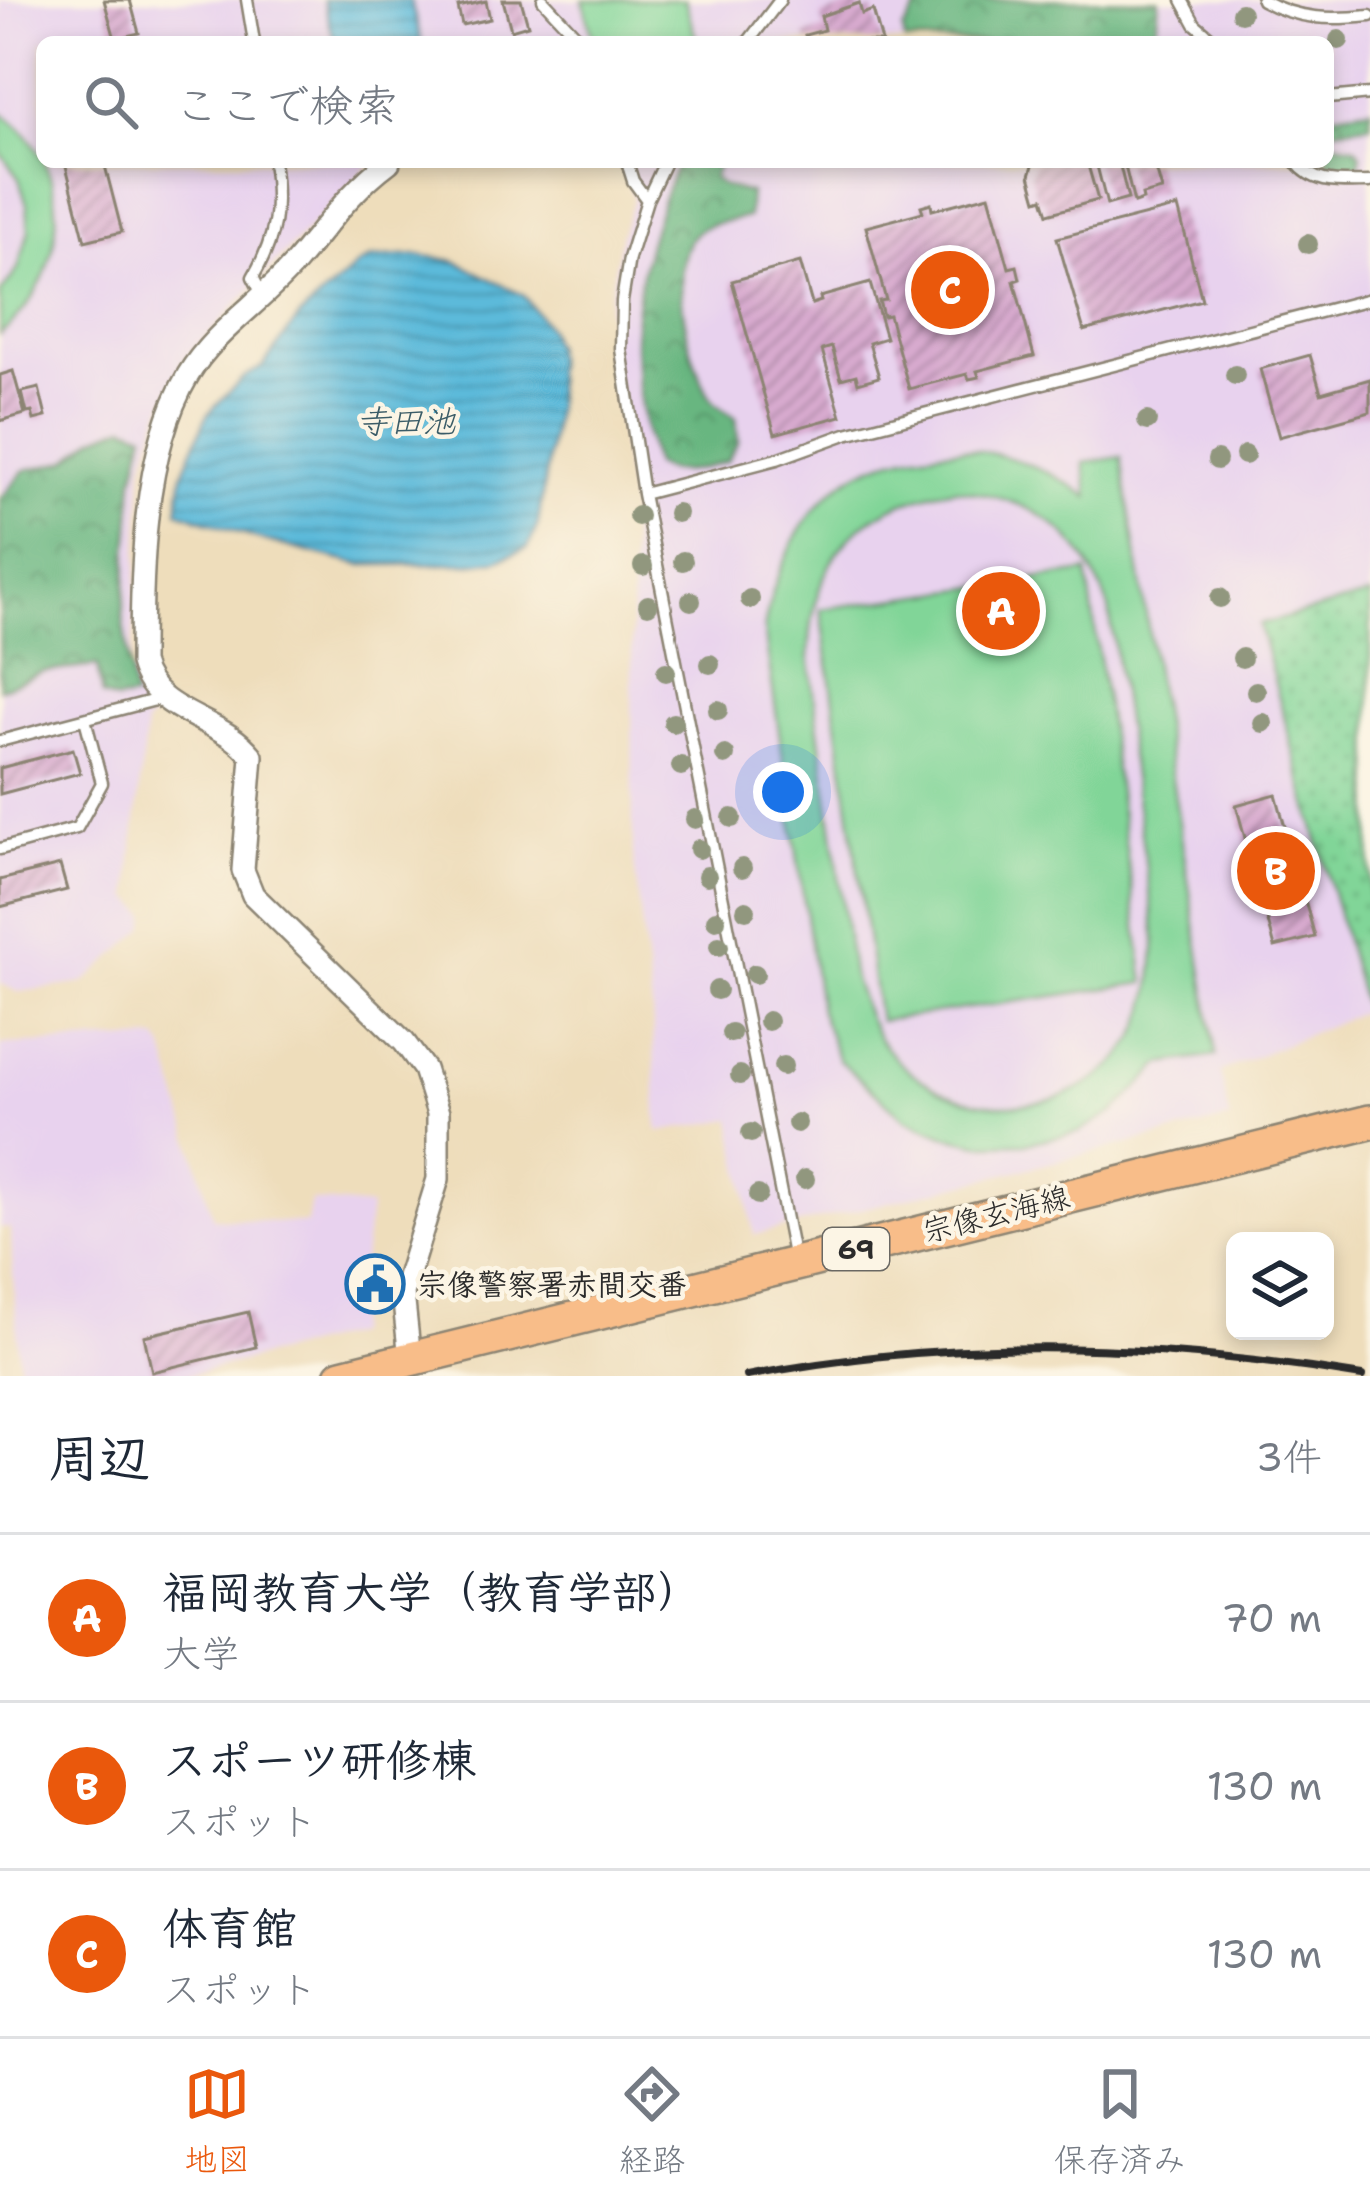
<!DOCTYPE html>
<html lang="ja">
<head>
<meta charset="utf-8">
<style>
	body { margin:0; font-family:"Shantell Sans","Klee One",sans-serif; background:#f6f6f7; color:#1f2937 }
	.controls { position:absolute; right:36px; bottom:36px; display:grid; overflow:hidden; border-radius:18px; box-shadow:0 6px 18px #0003 }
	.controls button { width:108px; height:108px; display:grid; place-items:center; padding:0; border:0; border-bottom:3px solid #e0e1e3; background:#fff; color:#1f2937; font:60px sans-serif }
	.you { position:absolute; left:783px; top:792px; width:42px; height:42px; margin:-30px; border:9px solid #fff; border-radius:50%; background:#1a73e8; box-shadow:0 0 0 18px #1a73e833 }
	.badge { display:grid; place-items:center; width:78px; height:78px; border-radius:50%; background:#ea580c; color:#fff; font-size:39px; font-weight:700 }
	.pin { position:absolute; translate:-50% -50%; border:6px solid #fff; box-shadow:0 3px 12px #0006 }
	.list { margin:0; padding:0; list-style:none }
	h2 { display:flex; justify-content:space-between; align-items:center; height:156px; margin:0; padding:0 48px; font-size:51px }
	h2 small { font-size:39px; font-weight:400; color:#747a83 }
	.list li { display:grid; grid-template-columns:78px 1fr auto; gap:36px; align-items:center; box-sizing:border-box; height:168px; padding:0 48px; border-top:3px solid #e0e1e3 }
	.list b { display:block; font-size:45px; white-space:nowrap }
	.list p { margin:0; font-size:39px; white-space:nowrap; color:#747a83 }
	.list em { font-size:39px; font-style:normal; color:#747a83 }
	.icon { flex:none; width:66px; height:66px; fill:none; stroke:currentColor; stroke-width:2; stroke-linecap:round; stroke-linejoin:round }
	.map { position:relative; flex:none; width:1370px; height:1376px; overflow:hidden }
	.search { position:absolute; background:#fff; box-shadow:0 6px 18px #0003; left:36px; right:36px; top:36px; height:132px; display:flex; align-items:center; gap:30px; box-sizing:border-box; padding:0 42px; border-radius:18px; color:#747a83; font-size:45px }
	.sheet { height:660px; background:#fff }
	nav { display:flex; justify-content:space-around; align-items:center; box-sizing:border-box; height:168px; border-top:3px solid #e0e1e3; background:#fff; font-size:33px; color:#747a83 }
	nav a { display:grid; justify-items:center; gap:6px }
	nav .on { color:#ea580c }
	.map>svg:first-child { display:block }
	.built { fill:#e8d2ee }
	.grass { fill:#81d598; stroke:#568062; stroke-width:3; fill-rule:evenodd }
	.forest { fill:url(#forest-crowns); stroke:#4a7056; stroke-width:3 }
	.park { fill:url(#park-dots); stroke:#568062; stroke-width:3 }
	.water { fill:url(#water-rules); stroke:#447282; stroke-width:3 }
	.building { fill:url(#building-hatch) }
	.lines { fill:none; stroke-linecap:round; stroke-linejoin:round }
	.service-casing { stroke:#8c8473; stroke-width:15 }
	.minor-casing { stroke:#8c8473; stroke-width:26 }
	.primary-casing { stroke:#8c8473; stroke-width:38 }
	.service { stroke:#fff; stroke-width:10 }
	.minor { stroke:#fff; stroke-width:21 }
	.primary { stroke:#f8bd89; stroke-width:33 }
	.rail { stroke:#2b2b2b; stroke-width:8 }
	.tree { fill:#91977e }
	.labels { text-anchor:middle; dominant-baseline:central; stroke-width:9; stroke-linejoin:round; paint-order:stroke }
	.shield { fill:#fcf5e5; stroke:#6a6863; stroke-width:3 }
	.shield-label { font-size:27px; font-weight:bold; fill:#2b2b2b }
	.street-label { font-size:30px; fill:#2b2b2b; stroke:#fcf5e5 }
	.poi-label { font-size:30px; font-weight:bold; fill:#2b2b2b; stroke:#fcf5e5; text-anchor:start }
	.water-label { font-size:33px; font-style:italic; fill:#3c5d68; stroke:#fcf5e5 }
</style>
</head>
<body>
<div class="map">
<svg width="1370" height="1376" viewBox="0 0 1370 1376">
	<defs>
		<pattern id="forest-crowns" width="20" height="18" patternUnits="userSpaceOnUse" patternTransform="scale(3)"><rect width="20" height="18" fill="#68b680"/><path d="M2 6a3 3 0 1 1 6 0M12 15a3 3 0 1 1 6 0" fill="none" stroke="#569469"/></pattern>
		<pattern id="park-dots" width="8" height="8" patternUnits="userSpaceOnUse" patternTransform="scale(3)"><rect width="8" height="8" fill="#81d598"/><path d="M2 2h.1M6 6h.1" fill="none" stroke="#70b783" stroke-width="1.8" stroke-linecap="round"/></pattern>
		<pattern id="water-rules" width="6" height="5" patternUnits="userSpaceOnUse" patternTransform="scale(3)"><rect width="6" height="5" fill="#5cbada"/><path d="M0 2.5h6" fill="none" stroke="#4c97b1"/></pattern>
		<pattern id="building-hatch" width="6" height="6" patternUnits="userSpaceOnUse" patternTransform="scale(3)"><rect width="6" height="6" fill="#d8aacf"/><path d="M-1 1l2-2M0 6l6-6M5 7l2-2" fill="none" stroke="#af8ba8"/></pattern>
	</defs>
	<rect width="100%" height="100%" fill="#fcf5e5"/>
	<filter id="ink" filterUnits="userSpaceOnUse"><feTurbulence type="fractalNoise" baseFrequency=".00833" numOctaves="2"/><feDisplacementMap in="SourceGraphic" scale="24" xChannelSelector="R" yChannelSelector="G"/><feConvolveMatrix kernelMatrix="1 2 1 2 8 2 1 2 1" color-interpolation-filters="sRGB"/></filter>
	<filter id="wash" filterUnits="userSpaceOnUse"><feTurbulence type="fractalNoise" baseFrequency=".004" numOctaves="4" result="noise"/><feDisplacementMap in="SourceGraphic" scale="48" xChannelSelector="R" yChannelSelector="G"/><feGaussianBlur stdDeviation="2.7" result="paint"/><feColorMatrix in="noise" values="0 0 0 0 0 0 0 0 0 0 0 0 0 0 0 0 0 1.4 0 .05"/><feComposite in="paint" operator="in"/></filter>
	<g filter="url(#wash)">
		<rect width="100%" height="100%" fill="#edb"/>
		<path class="built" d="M0,0H1370V1008L1220,1072L1230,1119L754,1235L732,1119L658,1132L652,1007L633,854L631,508L613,382L608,308L621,234L634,199L621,162H1328V42H42V162H372L184,360L160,413L143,466L131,668L144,692L161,708L146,724L132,856L130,897L147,915L145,928L84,983L18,992L0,983Z
			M158,1039L164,1047L213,1218L307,1224L311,1201L370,1207L353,1334L184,1376H20L10,1228H0V1045Z"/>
		<path class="grass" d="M583,0H685L697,42H594Z
			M0,112C81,165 69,278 0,334V294L18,269L29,230L27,204L19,179L0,152Z
			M964,449C1011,454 1050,470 1089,497L1084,463L1121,457L1216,1056L1162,1064L1114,1112L1080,1132L1027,1143L979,1144L946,1136L905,1119L839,1060L820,1011L764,629C775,567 809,490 873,466C902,454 933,452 964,449ZM955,489C1036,499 1081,530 1109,608L1156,938C1153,970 1152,1009 1135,1038C1079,1128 941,1126 881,1041C867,1021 860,996 852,973L809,656C812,556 856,505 955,489Z
			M1087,572L1145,983L879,1021L821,609Z"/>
		<path class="forest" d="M923,0H1159L1155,42H905L903,30Z
			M1370,108V125L1333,129L1331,136L1337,143L1356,147L1361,154L1359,164L1351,168L1319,166L1315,162H1328V114Z
			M678,162H719L713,178L722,186L750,193L748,217C734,220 713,222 701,229C661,253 690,371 713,401C718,408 730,413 736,418L738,441L727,461C701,468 679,479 654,465C622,350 631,270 678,162Z
			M125,425L145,433L134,479L123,616L134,698L116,701L102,696L97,666L42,672L0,689V499L25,470L66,461L94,438Z"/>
		<path class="park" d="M1370,595V1007L1364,1009L1259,625Z"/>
		<path class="water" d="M323,0H410L422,42H335Z
			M419,255L455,261L524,296L547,327L554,349L555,411L538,524L528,548L497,560L468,564L361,565L254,538L178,511L183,473L207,415L243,378L262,367L301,315L358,265L371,258Z"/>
		<g id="blocks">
			<path class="building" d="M104,0H130L139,33L115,39Z
				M503,0H521L528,25L511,30Z
				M486,1L490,19L462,25L458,7Z
				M859,3L862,14L873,10L882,42H807L805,35L824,30L821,16Z
				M65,162H104L122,232L85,241Z
				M1034,162H1087L1098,200L1048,214L1043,198L1037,200L1030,175Z
				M1096,162H1119L1128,199L1107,205Z
				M1124,162H1154L1162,190L1142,195L1143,200L1134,203Z
				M989,195L1009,268L1017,266L1020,279L1014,281L1034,356L977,371L979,377L969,379L967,374L909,389L889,315L883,316L879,301L886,300L866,227L923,212L921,206L931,203L932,210Z
				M1178,207L1202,300L1084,331L1057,238Z
				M800,262L812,304L821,301L820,297L870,283L886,338L869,343L879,377L858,383L856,375L841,379L832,347L822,350L841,416L775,434L732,281Z
				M1310,355L1321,393L1370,379V412L1279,437L1260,369Z
				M13,371L25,414L0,421V375Z
				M39,388L46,417L34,420L32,412L27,413L22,392Z
				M73,749L80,773L0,794V768Z
				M1276,794L1315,937L1275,947L1236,805Z
				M60,865L67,890L0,907V880Z
				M248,1312L256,1347L152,1372L144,1336Z"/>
		</g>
	</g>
	<g filter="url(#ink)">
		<use href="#blocks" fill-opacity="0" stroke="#8c8473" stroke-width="3"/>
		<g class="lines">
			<g class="service-casing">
				<path id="service" d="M247,0L254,42
					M543,0L582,42
					M1182,0L1195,24L1216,42
					M1262,0C1298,20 1330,20 1370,16
					M748,42L780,0
					M1328,98L1370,94
					M627,162L633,181L647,200
					M665,162L647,200L629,258L622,301L621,349L643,494L794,1260
					M1296,162C1314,186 1342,182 1370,182
					M262,294L253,277C276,238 280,207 273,162
					M643,494L777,459L846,434L1370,299
					M0,741L163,698
					M0,849L77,828L102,783L85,719"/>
			</g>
			<g class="minor-casing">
				<path id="minor" d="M389,162C350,191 327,225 296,262C262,302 215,330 188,375C142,453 141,574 141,663C155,716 221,716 252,756L243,870L253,895L404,1042L424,1069L438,1113V1179L403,1293L410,1359"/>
			</g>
			<g class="primary-casing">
				<path id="primary" d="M342,1376L1370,1122"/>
			</g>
			<use href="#service" class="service"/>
			<use href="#minor" class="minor"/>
			<use href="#primary" class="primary"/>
			<path class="rail" d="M747,1376C950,1336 1159,1342 1362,1376"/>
		</g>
		<g class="tree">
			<circle cx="1241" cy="13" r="10"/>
			<circle cx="1339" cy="40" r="10"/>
			<circle cx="1308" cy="244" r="10"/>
			<circle cx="1235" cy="375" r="10"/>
			<circle cx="1147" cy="421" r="10"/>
			<circle cx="1245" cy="455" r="10"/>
			<circle cx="1217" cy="460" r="10"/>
			<circle cx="677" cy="513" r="10"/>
			<circle cx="638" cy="516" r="10"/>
			<circle cx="683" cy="561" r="10"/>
			<circle cx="643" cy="566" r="10"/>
			<circle cx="1220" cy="598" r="10"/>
			<circle cx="750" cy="599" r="10"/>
			<circle cx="691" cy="601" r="10"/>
			<circle cx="648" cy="605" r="10"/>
			<circle cx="1242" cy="658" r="10"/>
			<circle cx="710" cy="664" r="10"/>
			<circle cx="666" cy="672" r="10"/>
			<circle cx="1256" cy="691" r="10"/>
			<circle cx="718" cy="710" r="10"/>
			<circle cx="673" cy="723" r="10"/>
			<circle cx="1263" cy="723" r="10"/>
			<circle cx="725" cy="755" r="10"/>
			<circle cx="681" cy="766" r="10"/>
			<circle cx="732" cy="818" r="10"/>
			<circle cx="695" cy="819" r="10"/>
			<circle cx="699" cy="849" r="10"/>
			<circle cx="742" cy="868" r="10"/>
			<circle cx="707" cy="876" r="10"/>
			<circle cx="746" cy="910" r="10"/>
			<circle cx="716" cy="920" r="10"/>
			<circle cx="719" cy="946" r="10"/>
			<circle cx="755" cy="974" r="10"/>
			<circle cx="717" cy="990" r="10"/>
			<circle cx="768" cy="1021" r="10"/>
			<circle cx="731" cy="1033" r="10"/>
			<circle cx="783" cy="1066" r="10"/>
			<circle cx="740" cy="1075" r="10"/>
			<circle cx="797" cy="1123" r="10"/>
			<circle cx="751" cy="1133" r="10"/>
			<circle cx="805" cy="1179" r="10"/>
			<circle cx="758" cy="1195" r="10"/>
		</g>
	</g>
	<defs>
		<g id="civic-ring" transform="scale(3)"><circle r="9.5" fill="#fcf5e5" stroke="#1f6fb2" stroke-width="1.5"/><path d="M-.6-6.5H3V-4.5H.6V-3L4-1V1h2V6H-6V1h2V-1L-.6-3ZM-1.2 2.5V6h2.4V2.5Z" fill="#1f6fb2"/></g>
	</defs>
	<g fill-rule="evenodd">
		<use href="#civic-ring" x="375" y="1284"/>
	</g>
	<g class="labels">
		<rect class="shield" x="823" y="1228" width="66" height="42" rx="9"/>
		<g class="shield-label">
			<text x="856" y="1249">69</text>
		</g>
		<g class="street-label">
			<text transform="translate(996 1214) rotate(-14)">宗像玄海線</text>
		</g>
		<g class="poi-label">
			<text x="417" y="1284">宗像警察署赤間交番</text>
		</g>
		<g class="water-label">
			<text x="406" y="421">寺田池</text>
		</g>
	</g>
</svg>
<div class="controls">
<button><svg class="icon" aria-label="layers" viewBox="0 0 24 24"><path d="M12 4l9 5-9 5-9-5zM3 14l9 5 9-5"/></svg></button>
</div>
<div class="you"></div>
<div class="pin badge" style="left:1001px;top:611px">A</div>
<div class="pin badge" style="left:1276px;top:871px">B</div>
<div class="pin badge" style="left:950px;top:290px">C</div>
<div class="search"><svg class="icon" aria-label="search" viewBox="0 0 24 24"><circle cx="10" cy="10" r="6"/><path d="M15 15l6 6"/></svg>ここで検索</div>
</div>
<section class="sheet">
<h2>周辺<small>3件</small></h2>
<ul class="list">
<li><span class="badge">A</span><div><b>福岡教育大学（教育学部）</b><p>大学</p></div><em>70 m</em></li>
<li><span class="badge">B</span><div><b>スポーツ研修棟</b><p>スポット</p></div><em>130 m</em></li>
<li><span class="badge">C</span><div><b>体育館</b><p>スポット</p></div><em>130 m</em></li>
</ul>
</section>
<nav>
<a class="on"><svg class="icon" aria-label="map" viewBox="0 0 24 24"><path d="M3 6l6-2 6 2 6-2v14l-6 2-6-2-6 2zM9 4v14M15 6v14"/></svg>地図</a>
<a><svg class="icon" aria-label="directions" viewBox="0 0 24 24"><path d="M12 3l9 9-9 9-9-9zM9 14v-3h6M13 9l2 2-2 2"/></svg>経路</a>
<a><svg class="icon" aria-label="saved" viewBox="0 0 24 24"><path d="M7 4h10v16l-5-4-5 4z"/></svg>保存済み</a>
</nav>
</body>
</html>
